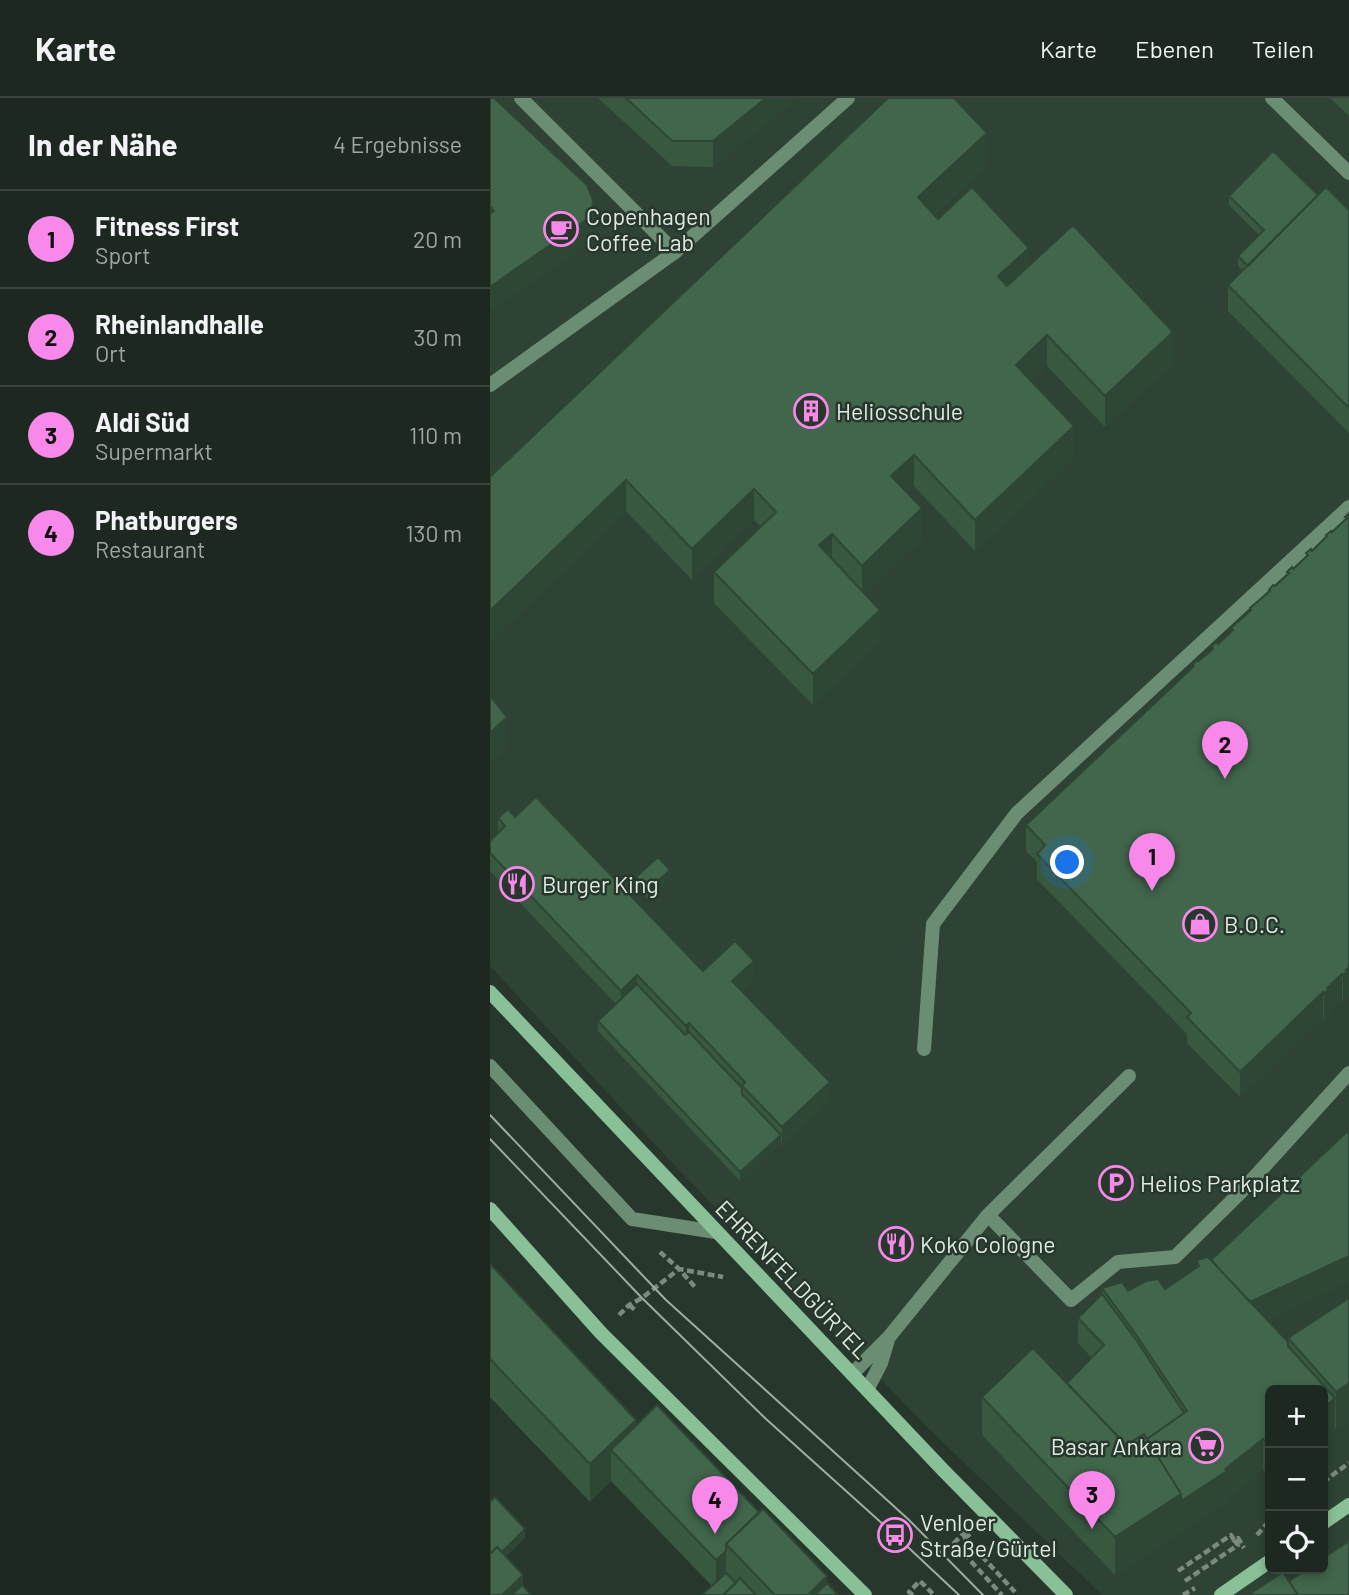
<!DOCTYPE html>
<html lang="de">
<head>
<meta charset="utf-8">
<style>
	body { margin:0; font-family:Barlow,sans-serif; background:#2a352d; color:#f1f3f6 }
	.controls { position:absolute; right:21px; bottom:21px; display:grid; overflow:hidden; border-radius:10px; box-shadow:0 4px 10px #0003 }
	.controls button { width:63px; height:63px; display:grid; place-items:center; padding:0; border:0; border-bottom:2px solid #3b453e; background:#1d2920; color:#f1f3f6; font:35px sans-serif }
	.you { position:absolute; left:578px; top:765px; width:24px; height:24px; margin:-18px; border:5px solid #fff; border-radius:50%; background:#1a73e8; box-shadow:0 0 0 10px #1a73e833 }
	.badge { display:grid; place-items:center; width:46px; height:46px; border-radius:50%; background:#f888ea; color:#111; font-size:23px; font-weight:700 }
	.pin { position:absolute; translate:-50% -58px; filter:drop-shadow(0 2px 4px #0008) }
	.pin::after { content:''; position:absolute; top:37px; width:24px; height:21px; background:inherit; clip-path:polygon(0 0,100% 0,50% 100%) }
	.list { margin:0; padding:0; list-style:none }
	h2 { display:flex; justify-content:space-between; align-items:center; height:91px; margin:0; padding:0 28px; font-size:30px }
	h2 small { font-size:23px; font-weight:400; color:#a0a6a5 }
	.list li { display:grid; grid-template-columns:46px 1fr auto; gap:21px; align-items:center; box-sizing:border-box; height:98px; padding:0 28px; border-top:2px solid #3b453e }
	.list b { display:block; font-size:26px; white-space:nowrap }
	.list p { margin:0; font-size:23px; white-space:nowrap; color:#a0a6a5 }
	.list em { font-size:23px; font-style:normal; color:#a0a6a5 }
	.icon { flex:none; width:38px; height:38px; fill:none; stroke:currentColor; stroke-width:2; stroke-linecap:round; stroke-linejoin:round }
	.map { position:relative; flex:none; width:859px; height:1497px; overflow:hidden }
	header { display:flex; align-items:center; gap:42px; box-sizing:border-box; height:98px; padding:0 35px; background:#1d2920; border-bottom:2px solid #3b453e }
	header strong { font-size:33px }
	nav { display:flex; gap:38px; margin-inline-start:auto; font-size:24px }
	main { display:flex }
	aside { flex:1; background:#1d2920 }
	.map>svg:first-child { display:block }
	.built { fill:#2e4334; fill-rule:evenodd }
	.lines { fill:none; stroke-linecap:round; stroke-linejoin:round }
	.path { stroke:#7b897e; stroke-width:4.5; stroke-dasharray:7 3.5; stroke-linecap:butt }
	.service { stroke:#6b8d73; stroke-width:14 }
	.minor { stroke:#6b8d73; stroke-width:14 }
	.tertiary { stroke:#6b8d73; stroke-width:14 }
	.secondary { stroke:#89c097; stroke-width:14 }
	.tram { stroke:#a0aca3; stroke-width:2 }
	.wall { fill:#385840 }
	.shaded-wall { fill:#2e4734 }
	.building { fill:#41664b; stroke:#2e4734; stroke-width:2 }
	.labels { text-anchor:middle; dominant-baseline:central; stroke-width:5; stroke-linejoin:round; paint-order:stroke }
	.poi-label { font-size:23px; fill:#e0eae2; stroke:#27372b; text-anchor:start }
	.street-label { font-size:23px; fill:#e0eae2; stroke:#27372b }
</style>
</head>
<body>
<header>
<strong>Karte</strong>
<nav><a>Karte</a><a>Ebenen</a><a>Teilen</a></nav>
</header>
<main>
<aside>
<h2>In der Nähe<small>4 Ergebnisse</small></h2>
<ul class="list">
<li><span class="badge">1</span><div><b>Fitness First</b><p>Sport</p></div><em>20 m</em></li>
<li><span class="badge">2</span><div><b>Rheinlandhalle</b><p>Ort</p></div><em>30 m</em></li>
<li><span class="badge">3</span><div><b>Aldi Süd</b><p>Supermarkt</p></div><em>110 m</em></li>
<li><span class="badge">4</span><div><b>Phatburgers</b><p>Restaurant</p></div><em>130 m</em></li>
</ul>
</aside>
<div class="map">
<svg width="859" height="1497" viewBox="0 0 859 1497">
	<rect width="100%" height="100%" fill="#27372b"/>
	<path class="built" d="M0,0H859V1497H612L438,1330L186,1069L0,868ZM780,1292H833V1471H780Z"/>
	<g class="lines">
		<path class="path" d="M170,1154L189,1171L205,1189
			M139,1207L145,1212
			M129,1217L139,1207L152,1200L189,1171L233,1179
			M833,1384L859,1365
			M476,1433L464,1445L512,1497
			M480,1436L475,1440L525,1494
			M767,1437L780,1422
			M688,1473L741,1437L744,1442L748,1440L754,1450
			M695,1483L748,1447L744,1442
			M423,1497L419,1494L430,1483L444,1497
			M693,1497L705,1490"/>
		<path class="service" d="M434,951L443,826L527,715L859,409
			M0,968L142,1121L226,1134
			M498,1117L581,1202L628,1164L685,1159L750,1095L859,975
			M362,1276L399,1239L498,1117L639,978
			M377,1292L391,1265L398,1242"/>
		<path class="minor" d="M31,0L185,154
			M782,0L859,75"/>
		<path class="tertiary" d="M0,287L185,154L358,0"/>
		<path class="secondary" d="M0,894L453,1372L576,1497
			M0,1111L111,1235L375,1497
			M833,1425L859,1407
			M731,1497L780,1463"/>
		<path class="tram" d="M0,1017L176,1202L418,1421L493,1497
			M0,1041L152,1200L276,1321L405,1437L469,1497"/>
	</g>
	<path class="wall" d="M108,0H307L223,69L182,68Z
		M840,0H859V18Z
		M497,66L444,116L448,121L539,168L683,265L615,329L557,268L541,283L584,359L485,453L424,388L417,394L432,441L375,496L390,543L323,607L224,505V474L271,429L264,422L202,482L136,413L0,544V379Z
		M828,97L859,112V335L738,213V187L753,173L748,168V158L769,137L739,107V98Z
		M859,415V895L858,899L853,903L852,901L838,914V917L834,921L833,920L750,999L697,945V936L547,781V764L536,753V727L703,569V566L709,563L722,552V548L728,546L741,534V530L760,513V510L779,495V492L785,488L797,477V474L803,471L816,459V455L822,453L836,439V437L842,434L855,422V419Z
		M25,719L213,873L264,881L251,893L340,1002L292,1047L291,1046L250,1083L108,933V923L126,906L0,773V743L8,735V720Z
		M146,779L180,781L158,801L146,788Z
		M707,1162H721L859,1183L777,1222L798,1244V1240L859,1200V1323L845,1331L833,1342V1292H780V1381L773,1372L737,1401V1404L625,1477L492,1337V1299L577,1285L602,1260L588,1245V1220L612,1196V1190L638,1193L675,1191L707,1169Z
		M0,1166L146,1328L337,1486L348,1497H212L222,1488L121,1383L100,1404L0,1299Z"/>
	<path class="shaded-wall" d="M276,0H307L223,69V43Z
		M497,35V66L428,130V99Z
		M103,102L102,137L96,148L0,214V189Z
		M539,150V181L508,209V178Z
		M683,234V265L615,329V298Z
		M557,237V268L526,298V267Z
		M584,328V359L485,453V422Z
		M424,357V388L401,409V378Z
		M136,382V413L0,544V513Z
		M264,391V422L202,482V451Z
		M432,410V441L372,499V468Z
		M342,436V467L329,447Z
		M390,512V543L323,607V576Z
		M17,619V650L0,666V635Z
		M180,772V781L158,801V792Z
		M264,863V881L242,901V883Z
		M859,869V895L858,899L853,903V877Z
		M852,876V901L838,914V917L834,921V896L837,890Z
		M147,877V896L131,911V893Z
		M833,894V920L750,999V974Z
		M199,925V943L196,946V928Z
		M340,984V1002L292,1047V1029Z
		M291,1037V1046L250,1083V1074Z
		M859,1158V1183L757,1231V1206Z
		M859,1285V1323L846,1332V1294Z
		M845,1300V1331L833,1342V1311Z
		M146,1322V1360L121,1352V1383L100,1404V1366Z
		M773,1341V1372L737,1401V1404L691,1434V1403L735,1371Z
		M691,1396V1434L625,1477V1439Z
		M35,1431V1440L0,1475V1465Z
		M236,1453V1484L226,1493V1462Z
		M33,1477V1495L31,1497H12Z
		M337,1478V1497H318Z"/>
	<path class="building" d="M0,0H4L97,87L103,102L102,111L96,122L0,189V116L4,113L0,108Z
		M136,0H276L223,43H182Z
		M398,0H464L497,35L428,99L448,121L482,89L539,150L508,178L517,188L583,127L683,234L615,298L557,237L526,267L584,328L485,422L424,357L401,378L432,410L372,468L342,436L329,447L390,512L323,576L224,474L286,414L264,391L202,451L136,382L0,513V379Z
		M783,53L828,97L758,168L748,158L774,132L739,98Z
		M836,89L859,112V310L738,187Z
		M859,415V869L856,872L858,873L853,877L852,876L837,890L838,892L834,896L833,894L750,974L697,919L701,915L547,756L555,747L536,727L704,568L703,566L708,562L709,563L723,551L722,548L726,544L728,546L743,532L741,530L761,512L760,510L780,493L779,492L783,487L785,488L799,475L797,474L802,469L803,471L818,457L816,455L821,451L822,453L837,438L836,437L841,433L842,434L857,420L855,419Z
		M0,598L17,619L0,635Z
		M46,699L213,873L245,843L264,863L242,883L340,984L292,1029L252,988L255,984L199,925L196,928L147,877L131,893L0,755V743L15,728L8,720L18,711L25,719Z
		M168,759L180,772L158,792L146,779Z
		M147,886L195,937L199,934L252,990V996L291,1037L250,1074L108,923Z
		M859,1032V1158L760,1204L721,1162Z
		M718,1159L798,1244V1248L845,1300L833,1311V1292H780V1350L773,1341L735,1371L737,1373L691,1403V1396L657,1341L697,1313L647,1238L612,1190L632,1184L638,1193L656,1183L668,1181L675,1191L709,1168L707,1162Z
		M0,1166L146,1322L100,1366L0,1261Z
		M612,1196L647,1243L694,1315L657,1341L654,1336L636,1347L577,1285L614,1247L588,1220Z
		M859,1200V1285L846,1294L798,1240Z
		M543,1250L636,1347L654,1336L691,1396L625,1439L492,1299Z
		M167,1307L269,1414L236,1446V1453L226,1462L121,1352Z
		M5,1399L35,1431L12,1454L7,1449L0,1456V1404Z
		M273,1411L337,1478L318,1497H285L236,1446Z
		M859,1443V1497H808L799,1483L817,1471H833V1460Z
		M7,1449L33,1477L12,1497H0V1456Z
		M793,1474L808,1497H758Z
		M236,1475L246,1485L233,1497H212Z
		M250,1480L266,1497H233Z
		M337,1485L348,1497H325Z
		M32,1487L41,1497H22Z"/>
	<defs>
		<g id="cafe-ring" transform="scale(1.75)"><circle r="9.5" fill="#27372b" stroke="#f888ea" stroke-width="1.5"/><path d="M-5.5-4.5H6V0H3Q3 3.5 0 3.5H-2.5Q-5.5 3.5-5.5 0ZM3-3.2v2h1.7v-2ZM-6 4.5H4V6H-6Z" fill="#f888ea"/></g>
		<g id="building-ring" transform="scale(1.75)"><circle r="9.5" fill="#27372b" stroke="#f888ea" stroke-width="1.5"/><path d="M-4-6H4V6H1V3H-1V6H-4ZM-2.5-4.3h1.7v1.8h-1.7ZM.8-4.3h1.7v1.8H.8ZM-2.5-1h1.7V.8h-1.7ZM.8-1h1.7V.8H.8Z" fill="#f888ea"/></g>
		<g id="restaurant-ring" transform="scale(1.75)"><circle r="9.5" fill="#27372b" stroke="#f888ea" stroke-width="1.5"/><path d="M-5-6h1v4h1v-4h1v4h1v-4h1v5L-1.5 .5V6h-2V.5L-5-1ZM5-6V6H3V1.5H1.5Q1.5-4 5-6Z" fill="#f888ea"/></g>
		<g id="shop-ring" transform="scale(1.75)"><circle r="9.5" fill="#27372b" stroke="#f888ea" stroke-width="1.5"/><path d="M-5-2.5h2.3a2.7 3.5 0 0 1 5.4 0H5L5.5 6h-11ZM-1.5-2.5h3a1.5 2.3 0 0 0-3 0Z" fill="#f888ea"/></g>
		<g id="parking-ring" transform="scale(1.75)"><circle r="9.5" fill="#27372b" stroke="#f888ea" stroke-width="1.5"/><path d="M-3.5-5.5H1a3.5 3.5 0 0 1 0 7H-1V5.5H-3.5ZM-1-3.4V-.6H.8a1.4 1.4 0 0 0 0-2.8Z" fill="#f888ea"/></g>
		<g id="supermarket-ring" transform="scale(1.75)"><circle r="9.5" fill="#27372b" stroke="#f888ea" stroke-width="1.5"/><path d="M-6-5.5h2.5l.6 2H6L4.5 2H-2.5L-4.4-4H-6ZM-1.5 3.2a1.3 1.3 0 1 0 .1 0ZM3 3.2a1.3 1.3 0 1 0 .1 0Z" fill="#f888ea"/></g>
		<g id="bus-ring" transform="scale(1.75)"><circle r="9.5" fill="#27372b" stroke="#f888ea" stroke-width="1.5"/><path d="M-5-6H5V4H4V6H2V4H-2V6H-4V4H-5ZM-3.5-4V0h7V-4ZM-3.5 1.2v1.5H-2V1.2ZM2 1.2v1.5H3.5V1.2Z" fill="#f888ea"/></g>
	</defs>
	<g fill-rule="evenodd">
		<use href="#cafe-ring" x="71" y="131"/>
		<use href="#building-ring" x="321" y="313"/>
		<use href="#restaurant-ring" x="27" y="786"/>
		<use href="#shop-ring" x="710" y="826"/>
		<use href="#parking-ring" x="626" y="1085"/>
		<use href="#restaurant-ring" x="406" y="1146"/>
		<use href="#supermarket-ring" x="716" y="1348"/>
		<use href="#bus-ring" x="405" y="1437"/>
	</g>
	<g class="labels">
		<g class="poi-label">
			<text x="96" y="118">Copenhagen<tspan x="96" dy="26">Coffee Lab</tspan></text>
			<text x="346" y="313">Heliosschule</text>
			<text x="52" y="786">Burger King</text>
			<text x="734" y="826">B.O.C.</text>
			<text x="650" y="1085">Helios Parkplatz</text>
			<text x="430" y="1146">Koko Cologne</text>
			<text x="692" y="1348" text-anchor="end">Basar Ankara</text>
			<text x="430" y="1424">Venloer<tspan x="430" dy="26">Straße/Gürtel</tspan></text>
		</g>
		<g class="street-label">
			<text transform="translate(303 1181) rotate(46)">EHRENFELDGÜRTEL</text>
		</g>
	</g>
</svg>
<div class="controls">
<button>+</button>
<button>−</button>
<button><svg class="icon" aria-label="locate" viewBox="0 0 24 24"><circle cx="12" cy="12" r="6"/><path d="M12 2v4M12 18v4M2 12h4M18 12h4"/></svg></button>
</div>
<div class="you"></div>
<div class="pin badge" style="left:662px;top:793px">1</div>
<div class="pin badge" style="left:735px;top:681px">2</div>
<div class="pin badge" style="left:602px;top:1431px">3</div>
<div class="pin badge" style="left:225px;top:1436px">4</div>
</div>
</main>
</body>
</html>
